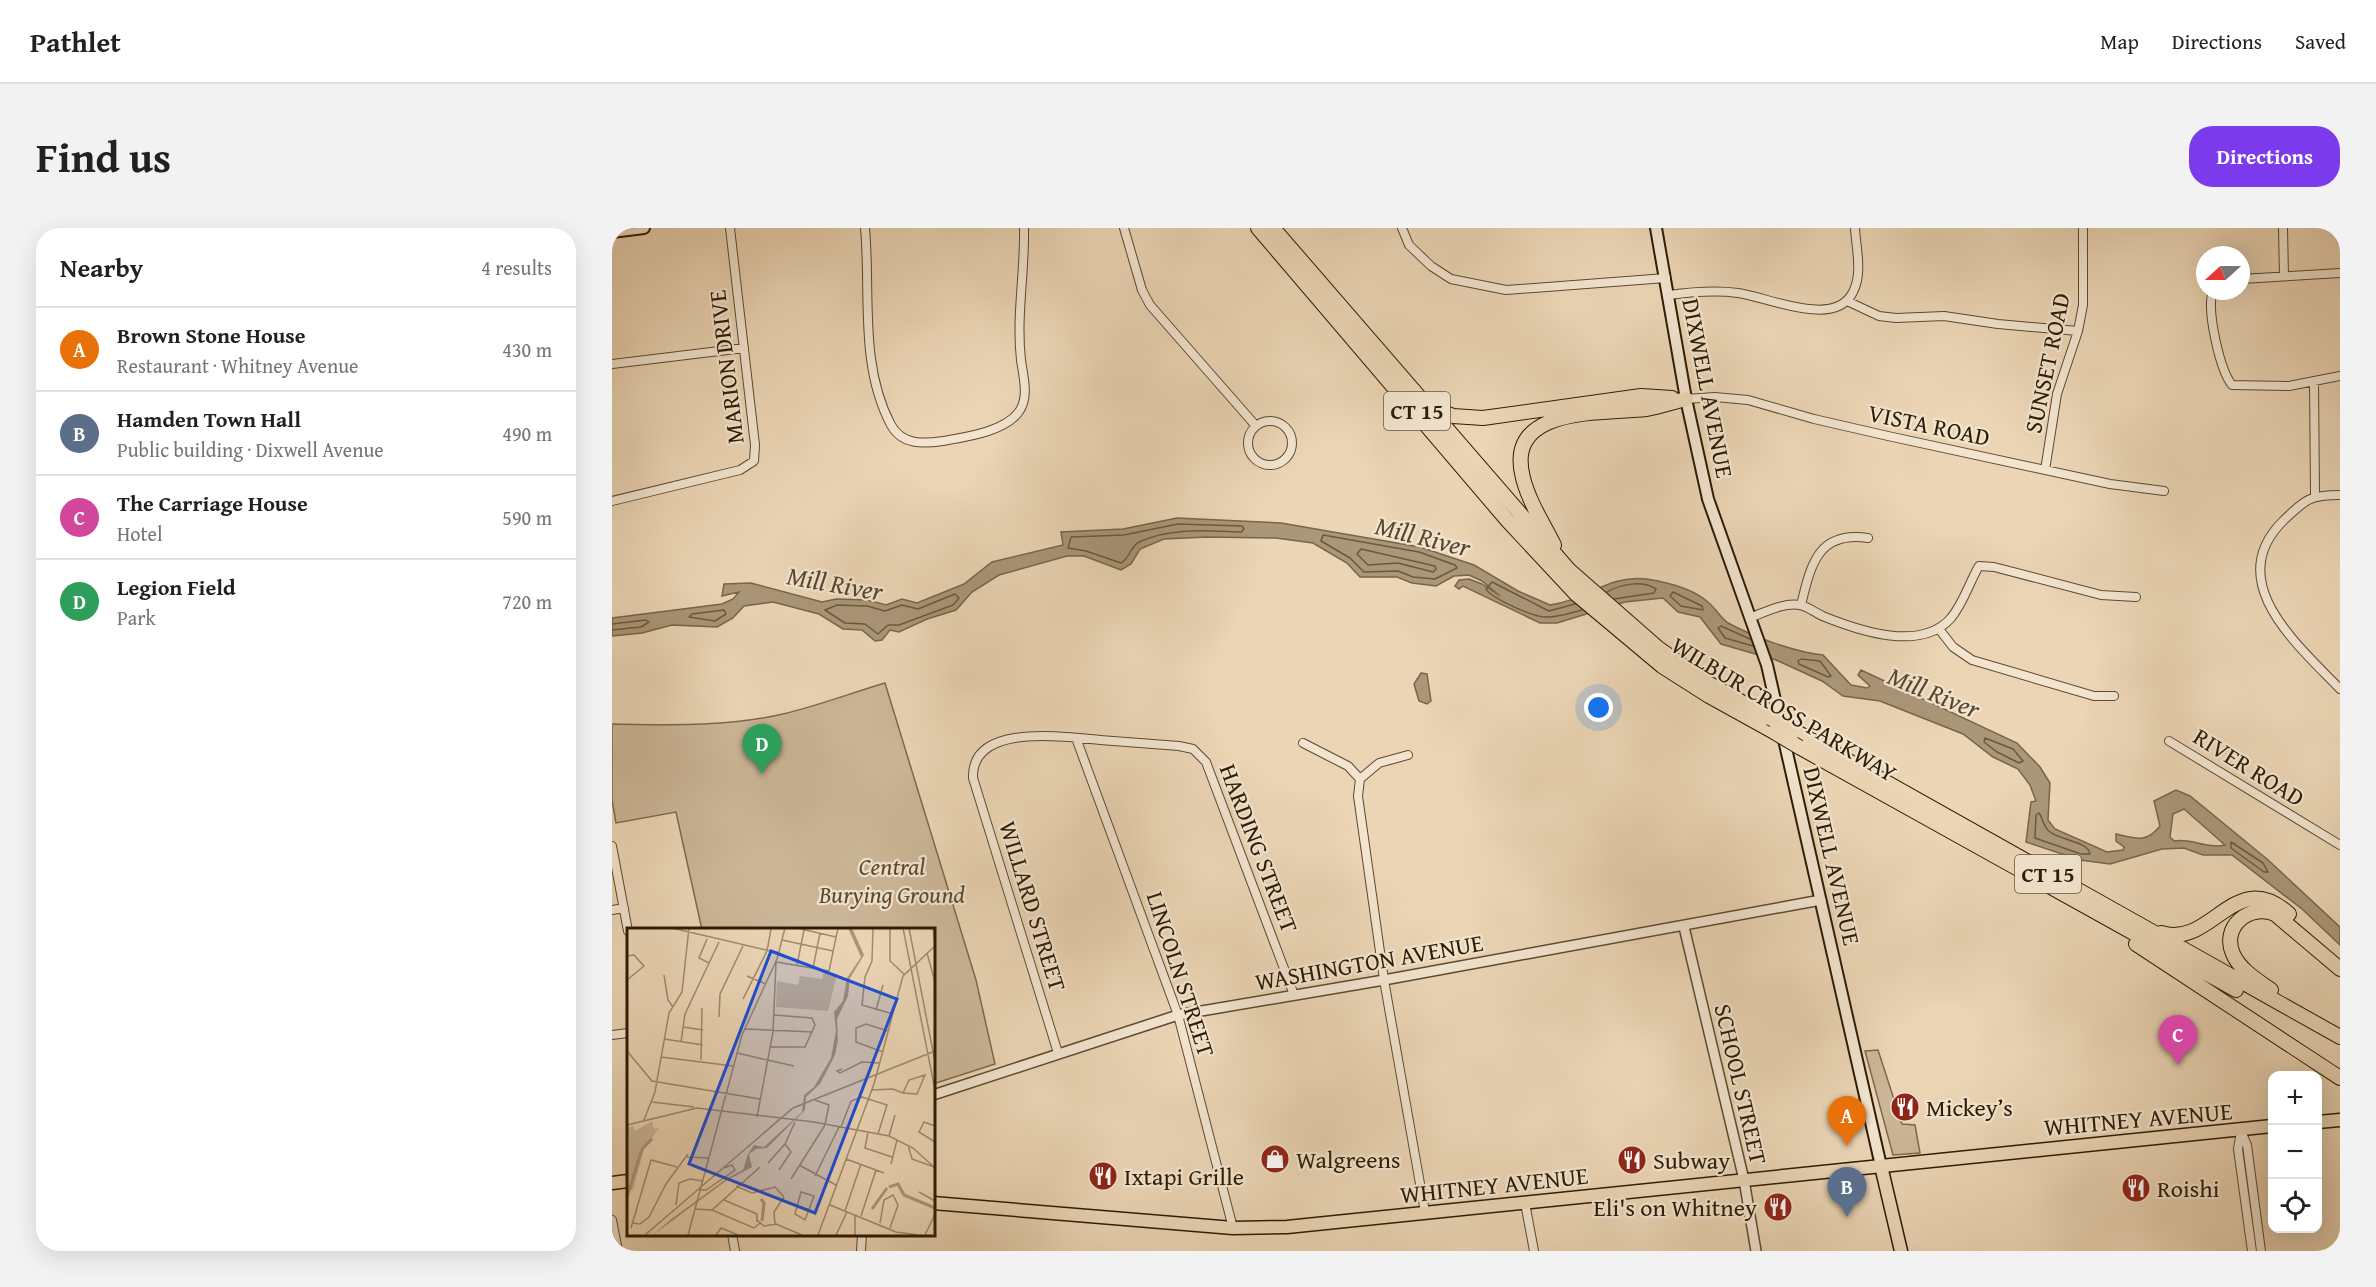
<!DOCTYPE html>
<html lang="en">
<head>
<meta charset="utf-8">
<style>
	body { margin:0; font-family:"Gentium Book Plus",serif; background:#f2f2f2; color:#202124 }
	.controls { position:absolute; right:18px; bottom:18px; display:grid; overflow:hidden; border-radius:12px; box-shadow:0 6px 24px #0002 }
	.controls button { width:54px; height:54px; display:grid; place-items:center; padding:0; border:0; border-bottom:2px solid #e0e0e0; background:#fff; color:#202124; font:30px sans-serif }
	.compass { position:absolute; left:1584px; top:18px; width:54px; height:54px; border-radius:50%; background:#fff; box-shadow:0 6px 24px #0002; rotate:249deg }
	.you { position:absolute; left:987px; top:480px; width:21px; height:21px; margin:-15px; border:4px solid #fff; border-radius:50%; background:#1a73e8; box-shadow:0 0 0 9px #1a73e833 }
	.badge { display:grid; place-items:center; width:39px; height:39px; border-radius:50%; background:#7c3aed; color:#fff; font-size:20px; font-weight:700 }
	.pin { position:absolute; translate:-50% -50px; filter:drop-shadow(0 2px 3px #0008) }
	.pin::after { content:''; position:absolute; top:32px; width:21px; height:18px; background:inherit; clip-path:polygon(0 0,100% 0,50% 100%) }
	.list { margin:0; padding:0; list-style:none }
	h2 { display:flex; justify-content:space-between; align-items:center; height:78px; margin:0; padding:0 24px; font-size:26px }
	h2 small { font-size:20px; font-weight:400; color:#757577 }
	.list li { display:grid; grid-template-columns:39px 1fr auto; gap:18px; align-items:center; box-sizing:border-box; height:84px; padding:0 24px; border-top:2px solid #e0e0e0 }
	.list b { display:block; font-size:22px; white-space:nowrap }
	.list p { margin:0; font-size:20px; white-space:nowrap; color:#757577 }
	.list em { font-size:20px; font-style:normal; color:#757577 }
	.icon { flex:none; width:33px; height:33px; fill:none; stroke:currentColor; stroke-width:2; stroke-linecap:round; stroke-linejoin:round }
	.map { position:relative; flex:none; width:1728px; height:1023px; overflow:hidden; border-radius:24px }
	header { display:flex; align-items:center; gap:36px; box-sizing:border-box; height:84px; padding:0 30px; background:#fff; border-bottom:2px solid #e0e0e0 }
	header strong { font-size:28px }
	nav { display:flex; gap:33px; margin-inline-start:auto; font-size:21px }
	.intro { display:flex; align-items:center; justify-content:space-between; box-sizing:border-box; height:144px; padding:0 36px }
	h1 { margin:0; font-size:42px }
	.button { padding:15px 27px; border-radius:24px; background:#7c3aed; color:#fff; font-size:21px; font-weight:700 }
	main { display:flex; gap:36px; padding:0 36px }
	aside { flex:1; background:#fff; border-radius:24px; box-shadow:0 6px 24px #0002 }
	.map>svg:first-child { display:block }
	.green { fill:#cbb697; stroke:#7c694d; stroke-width:1.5 }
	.water { fill:#aa9678; stroke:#786549; stroke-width:1.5; fill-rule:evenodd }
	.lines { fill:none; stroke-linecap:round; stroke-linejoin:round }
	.shore { stroke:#6b593e; stroke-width:1.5 }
	.minor-casing { stroke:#5c4a30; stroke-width:10 }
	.tertiary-casing { stroke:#5c4a30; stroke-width:12 }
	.secondary-casing { stroke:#2c1c03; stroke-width:14 }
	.primary-casing { stroke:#2c1c03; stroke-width:15 }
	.motorway-casing { stroke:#2c1c03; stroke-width:16 }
	.minor { stroke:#f2e4cf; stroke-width:8 }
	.tertiary { stroke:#f2e4cf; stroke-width:9 }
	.secondary { stroke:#f2e4cf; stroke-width:10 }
	.primary { stroke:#ebd5b5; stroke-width:12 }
	.motorway { stroke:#ebd5b5; stroke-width:14 }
	.motorway-bridge-casing { stroke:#2c1c03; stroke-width:16; stroke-linecap:butt }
	.motorway-bridge { stroke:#ebd5b5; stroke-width:14 }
	.labels { text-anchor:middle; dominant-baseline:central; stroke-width:4.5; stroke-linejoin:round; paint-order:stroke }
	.shield { fill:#f2e4cf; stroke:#675840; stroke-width:1.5 }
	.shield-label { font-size:22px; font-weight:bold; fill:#2c1c03 }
	.street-label { font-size:24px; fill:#2c1c03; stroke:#f2e4cf }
	.park-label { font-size:24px; font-style:italic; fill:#5c4a2f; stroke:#f2e4cf }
	.poi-label { font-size:24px; fill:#2c1c03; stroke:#f2e4cf; text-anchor:start }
	.water-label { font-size:26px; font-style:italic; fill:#58472c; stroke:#f2e4cf }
	.inset-river { fill:none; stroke:#aa9678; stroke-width:3 }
	.inset-road { fill:none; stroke:#9f8b6e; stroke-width:1.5 }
	.view { fill:#1d4ed8; fill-opacity:0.15; stroke:#1d4ed8; stroke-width:3 }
	.inset-edge { fill:none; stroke:#2c1c03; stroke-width:3 }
</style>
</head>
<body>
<header>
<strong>Pathlet</strong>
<nav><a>Map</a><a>Directions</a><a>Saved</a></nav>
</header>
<div class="intro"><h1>Find us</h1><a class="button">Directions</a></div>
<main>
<aside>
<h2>Nearby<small>4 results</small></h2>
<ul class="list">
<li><span class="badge" style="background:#e8710a">A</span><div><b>Brown Stone House</b><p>Restaurant · Whitney Avenue</p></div><em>430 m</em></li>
<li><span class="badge" style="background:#5c6f8a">B</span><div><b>Hamden Town Hall</b><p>Public building · Dixwell Avenue</p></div><em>490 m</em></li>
<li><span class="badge" style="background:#d1479c">C</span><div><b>The Carriage House</b><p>Hotel</p></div><em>590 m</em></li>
<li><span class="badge" style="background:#2e9e5b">D</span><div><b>Legion Field</b><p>Park</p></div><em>720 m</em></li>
</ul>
</aside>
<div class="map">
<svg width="1728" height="1023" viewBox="0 0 1728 1023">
	<rect width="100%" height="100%" fill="#ebd5b5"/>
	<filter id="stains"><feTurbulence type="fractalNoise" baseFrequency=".00333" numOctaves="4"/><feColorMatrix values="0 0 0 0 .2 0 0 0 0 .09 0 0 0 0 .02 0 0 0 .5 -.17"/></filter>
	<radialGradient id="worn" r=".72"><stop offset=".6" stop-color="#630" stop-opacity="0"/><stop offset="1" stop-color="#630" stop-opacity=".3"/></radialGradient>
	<path class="green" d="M273,455L364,752L383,836L321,856V702H90L64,584L4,595L0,572V496C57,497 115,499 171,486C205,478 239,465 273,455Z
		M1266,822L1290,896L1303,897L1308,925L1281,927L1253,823Z"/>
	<path class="water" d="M565,290L669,295L808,319L862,337L906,363L938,377C972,373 999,346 1034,351C1054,354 1082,361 1097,375C1104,381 1109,390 1116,395C1142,409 1182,424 1211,427L1239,457L1255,460L1258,458L1246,447L1249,442L1405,515L1428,539L1438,555L1436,592L1443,601L1495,624L1511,622L1512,619L1504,613V606C1524,611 1535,615 1548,598L1542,573L1564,562L1578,568L1655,631L1728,699V717L1690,681L1620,627H1591L1572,620L1550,621L1498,636L1468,632L1414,614L1419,574L1424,573L1418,557L1406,541L1381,529L1351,506L1268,473L1231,468L1210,453L1164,432L1109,416L1088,389L1066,384L1051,370L1013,374L945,395H928L851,358L847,361L843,358L847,352L857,351L870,356L888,368L870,353L857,347L842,348L824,358L800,355L785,349H748L735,335L701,315L664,310L595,309L552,311L528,321L519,336L509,342L472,328H455L387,347L360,364L344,382L315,391L287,404L278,402L270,412L263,413L250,402L231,401L207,386L161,374L132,378L121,390L105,399L60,397L30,405L0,408V390L110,376L121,371L127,364L110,368L112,356L139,355L210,374L224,371L256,372L274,377L290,371L305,375L352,356L380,334L451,317L449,304L511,301ZM1572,581L1613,617C1593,621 1582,610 1562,613L1558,609L1561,586Z
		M809,445L815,446L819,473L815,476L807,473L802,456Z"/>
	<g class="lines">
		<path class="shore" d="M566,296L630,298L632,301L629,304C596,303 558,299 527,314C518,319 518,330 509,335L474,323L456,320L459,309L512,307Z
			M711,307L807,324L843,337L845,340L823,351L801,349L786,343L752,344L738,330L709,313Z
			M749,321L823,338L824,341L821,344L786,335L756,337L745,326Z
			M995,364C1009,356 1030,352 1044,361L1042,365L1002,371
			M1061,364L1090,378L1091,382L1069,378L1058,368Z
			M343,366L347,370L341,377L287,397H276L266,406L253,396L233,395L213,382L225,377L255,378L273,383L290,377L306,381Z
			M963,376L937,383L880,354L874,361C879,370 921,389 933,389C945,390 958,385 970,382
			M112,382L114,386L103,393L77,389L80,386Z
			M0,396L34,392L37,394L29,399L0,402
			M1138,411L1109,398L1106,400L1113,410L1141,418
			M1189,431L1208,433L1219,448L1216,449L1187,436L1186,433Z
			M1373,510L1401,521L1411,533L1407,535L1385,524L1372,514Z
			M1427,585C1431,590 1431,599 1438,604C1448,612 1477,614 1478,626H1469L1423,610L1424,587Z
			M1619,614L1651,635L1656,644H1652L1619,620Z"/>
		<g class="minor-casing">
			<path id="minor" d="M253,0C259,65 247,137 279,197C290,217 311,216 331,213C353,209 391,204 406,185C418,170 411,148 409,132C404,88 413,44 412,0
				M512,0L530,62L538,77L644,198
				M790,0L797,17L819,38L839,51L894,62L1054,50
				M1671,0L1672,48
				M1629,51L1728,45
				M1601,63C1594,82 1608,142 1620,157L1677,158L1728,148
				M1057,67C1079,64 1104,62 1126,65C1156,69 1223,101 1241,64C1251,45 1244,20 1243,0
				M1235,73L1267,88L1284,90L1332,88L1386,96L1466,103
				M0,136L132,120
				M1702,153L1703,267
				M1074,171L1103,169L1136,172L1202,191L1276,208L1498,256L1552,263
				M636 215a22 22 0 1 1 44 0a22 22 0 1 1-44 0Z
				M1433,242L1445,166L1466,103L1471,77V0
				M1728,267C1698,267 1694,271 1672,292C1609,353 1686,417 1728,461
				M0,273L128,242L142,233L143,217L118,0
				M1189,377C1199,336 1206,303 1256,310
				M1140,389C1153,384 1173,374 1188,377C1197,379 1205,386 1213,389C1248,403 1309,424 1339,390C1352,374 1357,355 1367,338L1382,339L1489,367L1524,369
				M1327,401L1341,419L1360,432L1482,468H1502
				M464,510L566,787L621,1000
				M1557,513L1728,617
				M691,515L736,538L748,551
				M796,527L767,535L748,551L746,568L772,752L813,984
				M0,618L16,703
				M0,682L12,680
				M0,807L16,805
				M446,825L361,550C359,494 454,509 488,512C514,514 540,516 567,518L581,521L594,534L682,767
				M1629,903L1635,917L1649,1023
				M1629,903L1626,921L1640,1023
				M913,975L922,1023
				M0,992L6,1023
				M120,1006L123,1023
				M249,1023L250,1006"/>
		</g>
		<g class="tertiary-casing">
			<path id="tertiary" d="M1072,699L1132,952L1144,1023
				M321,867L566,787L772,752L1209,672"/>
		</g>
		<g class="secondary-casing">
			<path id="secondary" d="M1044,0L1074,171L1096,271L1155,437L1269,938
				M0,4L32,0"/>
		</g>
		<g class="primary-casing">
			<path id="primary" d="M1706,894L1728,892
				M1269,938L1289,1023
				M0,955L16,953
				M321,975L621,1000L675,999L1660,898"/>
		</g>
		<g class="motorway-casing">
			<path id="motorway" d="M646,0L895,292L964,366L1050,438L1097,468L1162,504
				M661,0L957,342L1046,420L1096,455L1158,490
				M816,178L841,188L871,190L1029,168L1060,170
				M942,317C931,295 917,274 911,250C892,177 991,186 1034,181C1047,179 1061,174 1074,171
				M1183,503L1728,809
				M1187,519L1624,762
				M1549,705C1600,721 1623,637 1677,686
				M1524,716L1728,850
				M1659,762C1645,752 1628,742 1621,726C1609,699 1637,675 1663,686L1728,741"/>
		</g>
		<use href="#minor" class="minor"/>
		<use href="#tertiary" class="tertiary"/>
		<use href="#secondary" class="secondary"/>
		<use href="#primary" class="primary"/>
		<use href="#motorway" class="motorway"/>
		<g class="motorway-bridge-casing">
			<path id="motorway-bridge" d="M1158,490L1183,503
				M1162,504L1187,519"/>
		</g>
		<use href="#motorway-bridge" class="motorway-bridge"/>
	</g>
	<defs>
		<g id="restaurant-disc" transform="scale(1.5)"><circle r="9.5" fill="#8f2418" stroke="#f2e4cf"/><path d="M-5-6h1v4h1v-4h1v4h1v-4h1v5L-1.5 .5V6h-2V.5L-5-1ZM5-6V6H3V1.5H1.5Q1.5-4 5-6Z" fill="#fff"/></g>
		<g id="shop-disc" transform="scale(1.5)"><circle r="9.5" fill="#8f2418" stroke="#f2e4cf"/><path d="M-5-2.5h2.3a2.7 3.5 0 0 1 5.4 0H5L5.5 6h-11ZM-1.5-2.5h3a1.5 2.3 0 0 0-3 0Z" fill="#fff"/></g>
	</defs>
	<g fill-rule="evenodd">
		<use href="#restaurant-disc" x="1293" y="879"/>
		<use href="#shop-disc" x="663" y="931"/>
		<use href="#restaurant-disc" x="1020" y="932"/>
		<use href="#restaurant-disc" x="491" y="948"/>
		<use href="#restaurant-disc" x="1524" y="960"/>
		<use href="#restaurant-disc" x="1166" y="979"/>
	</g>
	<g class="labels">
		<g class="shield">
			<rect x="772" y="164" width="66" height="38" rx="4.5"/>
			<rect x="1403" y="627" width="66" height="38" rx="4.5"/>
		</g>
		<g class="shield-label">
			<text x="805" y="183">CT 15</text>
			<text x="1436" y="646">CT 15</text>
		</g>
		<g class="street-label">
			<text transform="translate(1435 135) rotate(-78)">SUNSET ROAD</text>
			<text transform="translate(114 139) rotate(-97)">MARION DRIVE</text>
			<text transform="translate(1096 160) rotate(79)">DIXWELL AVENUE</text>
			<text transform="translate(1317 197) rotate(12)">VISTA ROAD</text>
			<text transform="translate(1172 481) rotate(31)">WILBUR CROSS PARKWAY</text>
			<text transform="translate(1637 539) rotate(32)">RIVER ROAD</text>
			<text transform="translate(647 620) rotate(69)">HARDING STREET</text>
			<text transform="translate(1220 628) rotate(77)">DIXWELL AVENUE</text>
			<text transform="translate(421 678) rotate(73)">WILLARD STREET</text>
			<text transform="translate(757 734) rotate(-10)">WASHINGTON AVENUE</text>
			<text transform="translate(569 746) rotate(72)">LINCOLN STREET</text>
			<text transform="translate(1129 856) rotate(77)">SCHOOL STREET</text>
			<text transform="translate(1526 891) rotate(-5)">WHITNEY AVENUE</text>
			<text transform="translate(882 957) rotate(-6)">WHITNEY AVENUE</text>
		</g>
		<g class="park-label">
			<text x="280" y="638">Central<tspan x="280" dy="28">Burying Ground</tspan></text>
		</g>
		<g class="poi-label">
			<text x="1314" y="879">Mickey’s</text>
			<text x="684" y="931">Walgreens</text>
			<text x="1041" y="932">Subway</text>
			<text x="512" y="948">Ixtapi Grille</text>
			<text x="1545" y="960">Roishi</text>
			<text x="1145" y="979" text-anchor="end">Eli's on Whitney</text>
		</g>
		<g class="water-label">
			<text transform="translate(811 308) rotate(14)">Mill River</text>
			<text transform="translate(223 355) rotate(10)">Mill River</text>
			<text transform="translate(1322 464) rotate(22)">Mill River</text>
		</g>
	</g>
	<g transform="translate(15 700)">
		<rect width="308" height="308" fill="#ebd5b5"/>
		<path d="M197,43L210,46L201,83L149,79L150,53L171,57L173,48L195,51ZM25,193L27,201L32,200L17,221L6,262H0V200L6,198L8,203Z" fill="#cbb697"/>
		<path d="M221,0H225L237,27L223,50L221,68L210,91L211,112L208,127L193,156L179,169L178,182L140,220L129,221L122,226L125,239L99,253L26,307L43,292L99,251L116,242L121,226L127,217L137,219L175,184L177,167L187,159L204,130L209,103L207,84L216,73L220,50L234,29Z" fill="#aa9678"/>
		<path class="inset-river" d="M262,259L271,256L277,267L308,280M0,269L15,221L25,211M134,271L137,275L135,293M245,281L260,260"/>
		<path class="inset-road" d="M45,0L152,25M170,0L209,9M246,0L245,33L238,49L235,77L266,86M263,0V33L277,46M276,0L308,162M282,0L308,134M306,0L308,18M80,11L72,30L82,35M155,12L206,23M300,25L308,54M0,28L7,27L17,38L0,52M170,37L177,2M186,40L193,5M37,47L41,72L46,79M120,48L139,56M116,71L140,23L144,1M249,82L256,57M92,89L93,66L116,18M56,99L76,102M118,101L185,104M37,111L76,117M54,114L58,86L92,14M143,119H178L188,97L185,90L147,87M0,123L25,153L133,171M256,124L229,114V100L239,96L261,103M110,125L167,138M34,129L106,138M74,132L75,80M215,141L210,143L213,145L235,134L252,135M298,147L290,166L276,165L282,152ZM245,162L266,161L276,165M188,172L202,177L198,196M25,174L67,179M130,189L146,104L149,34L202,43L211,0M17,192L28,164L42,85L55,64L62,0M0,197L70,180L187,194L262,208L286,220L308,240M308,198L297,194L292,204L308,214M214,199L224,173L235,169L260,177L251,206M241,204L238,220L265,229M262,208L268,187M158,216L168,194M281,217L285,231L307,239M60,229L81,230M219,231L257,245M141,235L158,216M264,236L270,212M172,237L209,257M152,242L164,224L158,216M188,248L212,199M164,251L198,197M109,258L125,265L148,259L157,269M73,262H79L108,242L105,237L97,240M174,264L187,268L178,292L168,286ZM292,264L308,273M97,272L130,286V294M49,277L52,255L63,251L75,253M203,277L269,304L291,307M68,281L85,282L127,300L133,295M85,282L133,239M218,283L234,236M234,288L249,242M130,292L137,298L149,296L175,307M5,295L13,296L22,289L39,256L61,226M253,295L257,272L266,267L271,277L263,300M148,296L147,284L157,269M4,300L24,232L50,239M18,307L166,180L308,123M61,307L115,107L150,31L158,0M89,307L94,300L111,307M191,307L247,156L276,48L308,18M209,307L220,284M228,307V287M298,307L308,286"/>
		<path class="view" d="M144,23L270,71L188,285L62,236Z"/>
		<rect width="308" height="308" class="inset-edge"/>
	</g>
	<rect width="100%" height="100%" filter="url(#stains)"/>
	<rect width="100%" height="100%" fill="url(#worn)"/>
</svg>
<div class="controls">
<button>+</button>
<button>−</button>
<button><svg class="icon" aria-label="locate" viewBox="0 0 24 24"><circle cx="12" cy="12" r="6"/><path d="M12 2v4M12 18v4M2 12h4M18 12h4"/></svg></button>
</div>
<svg class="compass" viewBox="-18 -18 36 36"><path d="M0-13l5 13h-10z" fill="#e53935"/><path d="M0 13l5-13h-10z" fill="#757577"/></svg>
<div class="you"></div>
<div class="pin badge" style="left:1235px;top:918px;background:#e8710a">A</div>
<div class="pin badge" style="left:1235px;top:989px;background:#5c6f8a">B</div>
<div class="pin badge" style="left:1566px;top:837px;background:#d1479c">C</div>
<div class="pin badge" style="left:150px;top:546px;background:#2e9e5b">D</div>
</div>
</main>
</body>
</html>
